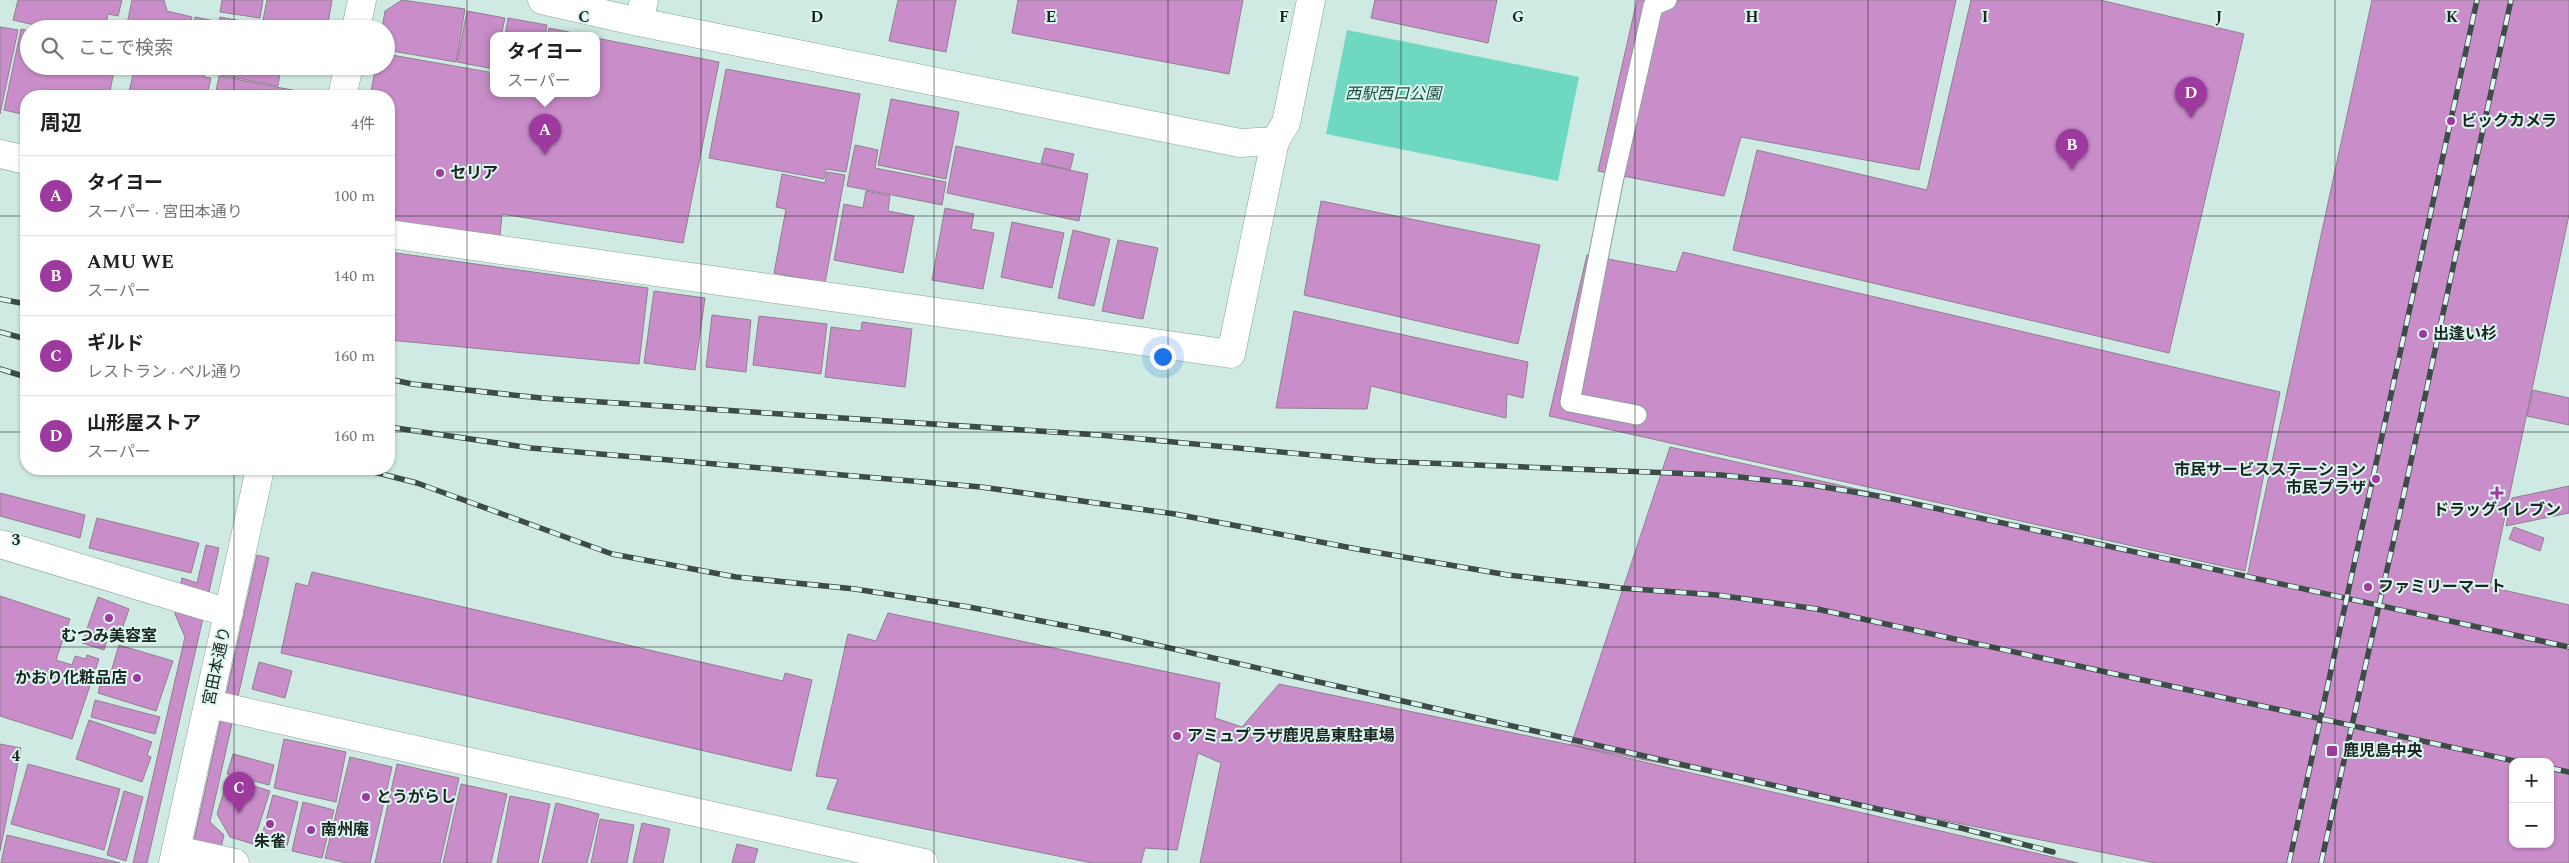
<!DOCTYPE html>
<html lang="ja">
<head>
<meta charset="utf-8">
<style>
	body { margin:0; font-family:Spectral,"Noto Sans JP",serif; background:#f6f6f6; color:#202124 }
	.controls { position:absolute; right:15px; bottom:15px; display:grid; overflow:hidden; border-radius:10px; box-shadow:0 1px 4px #0004 }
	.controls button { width:45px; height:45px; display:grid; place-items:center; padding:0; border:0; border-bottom:1px solid #e0e0e0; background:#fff; color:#202124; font:25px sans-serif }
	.you { position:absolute; left:1162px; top:356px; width:18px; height:18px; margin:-12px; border:4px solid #fff; border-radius:50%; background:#1a73e8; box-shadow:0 0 0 8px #1a73e833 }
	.badge { display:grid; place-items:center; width:32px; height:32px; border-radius:50%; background:#9d399f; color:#fff; font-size:16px; font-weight:700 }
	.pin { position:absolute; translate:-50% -41px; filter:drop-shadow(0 1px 2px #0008) }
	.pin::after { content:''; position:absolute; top:26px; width:18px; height:15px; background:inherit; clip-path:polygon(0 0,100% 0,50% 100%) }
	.popup { position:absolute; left:490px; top:32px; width:110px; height:65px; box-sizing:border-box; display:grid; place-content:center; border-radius:10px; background:#fff; filter:drop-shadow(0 1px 4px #0005); font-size:16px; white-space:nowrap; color:#757577 }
	.popup b { font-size:19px; color:#202124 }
	.popup::after { content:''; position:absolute; left:50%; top:100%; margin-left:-10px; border:10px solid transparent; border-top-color:#fff }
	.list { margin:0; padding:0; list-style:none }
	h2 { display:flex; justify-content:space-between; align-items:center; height:65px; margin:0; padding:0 20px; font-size:21px }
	h2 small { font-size:16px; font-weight:400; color:#757577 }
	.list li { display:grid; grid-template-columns:32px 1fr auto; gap:15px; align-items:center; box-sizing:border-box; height:80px; padding:0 20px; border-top:1px solid #e0e0e0 }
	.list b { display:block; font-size:19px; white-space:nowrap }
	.list p { margin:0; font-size:16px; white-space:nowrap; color:#757577 }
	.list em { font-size:16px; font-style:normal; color:#757577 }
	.icon { flex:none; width:28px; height:28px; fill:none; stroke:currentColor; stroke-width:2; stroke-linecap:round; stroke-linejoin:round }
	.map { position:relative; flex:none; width:2569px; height:863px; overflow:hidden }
	.search { position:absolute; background:#fff; box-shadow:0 1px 4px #0004; left:20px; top:20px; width:375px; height:55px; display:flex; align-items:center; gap:12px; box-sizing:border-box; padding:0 18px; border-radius:28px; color:#757577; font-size:19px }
	.panel { position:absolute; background:#fff; box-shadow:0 1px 4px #0004; left:20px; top:90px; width:375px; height:385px; border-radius:20px }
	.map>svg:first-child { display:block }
	.green { fill:#6fd8c0 }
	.building { fill:#c98dc9; stroke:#90808f; fill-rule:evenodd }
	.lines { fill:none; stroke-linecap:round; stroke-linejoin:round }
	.lane-casing { stroke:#89a29b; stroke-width:21 }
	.street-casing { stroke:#89a29b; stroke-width:29 }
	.secondary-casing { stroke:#89a29b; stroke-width:29 }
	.lane { stroke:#fff; stroke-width:19 }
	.street { stroke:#fff; stroke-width:28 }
	.secondary { stroke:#fff; stroke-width:28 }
	.rail-casing { stroke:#3e4c48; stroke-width:5.5 }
	.rail { stroke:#dcf7ef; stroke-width:4; stroke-dasharray:11; stroke-linecap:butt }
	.grid { fill:none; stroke:#1b2522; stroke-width:1; stroke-opacity:0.55 }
	.poi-dot { fill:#9d399f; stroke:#dcf7ef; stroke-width:2 }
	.labels { text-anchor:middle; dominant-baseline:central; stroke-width:4; stroke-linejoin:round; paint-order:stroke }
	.park-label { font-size:16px; font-style:italic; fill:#1d4d42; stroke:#dcf7ef }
	.poi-label { font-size:16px; font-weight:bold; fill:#1b2522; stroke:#dcf7ef; text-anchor:start }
	.street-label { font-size:16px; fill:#1b2522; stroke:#dcf7ef }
	.grid-label { font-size:16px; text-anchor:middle; font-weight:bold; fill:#1b2522; stroke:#dcf7ef; stroke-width:4; stroke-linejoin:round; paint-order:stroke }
</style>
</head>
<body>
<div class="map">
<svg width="2569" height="863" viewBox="0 0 2569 863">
	<rect width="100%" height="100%" fill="#cfeae2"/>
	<path class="green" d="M1347,30L1579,77L1558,181L1326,134Z"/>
	<path class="building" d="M18,0H122L118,16L108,14L105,29H52L13,20Z
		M132,0H164L167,11L192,17L190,29H126Z
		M222,0H263L260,18L220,12Z
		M267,0H332L327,29H218L220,17L262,25Z
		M402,0L465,9L456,62L386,50V29H382L385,11Z
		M898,0H956L946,52L889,41Z
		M1018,0H1243L1229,74L1012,33Z
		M1375,0H1497L1488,43L1371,18Z
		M1637,0H1956L1919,170L1741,137L1724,196L1598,171Z
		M1971,0H2100L2244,34L2169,353L1733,250L1757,150L1927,190Z
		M2372,0H2569V215L2490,587L2569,605V863H2155L1571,745L1670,447L2247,577ZM2513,762H2550V844H2513Z
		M467,11L505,18L501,36H494V69L457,62Z
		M195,17L215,21L214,29H193Z
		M508,18L547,25L545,36H505Z
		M0,27L18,30L0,114Z
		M549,28L588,36H547Z
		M21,29L29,31V66H115L109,96H26V115L4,110Z
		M596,38L719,62L683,243L502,214L500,236L389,222V96H370L376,66H386V54L494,73V94H596Z
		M135,66L163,72L164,66H206L204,77L211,78L207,96H128Z
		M218,66H281L278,86L216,74Z
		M291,66H321L320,71Z
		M726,69L860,94L846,172L826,169L824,179L709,158Z
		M219,76L313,94L312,96H215Z
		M891,99L959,112L946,179L878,165Z
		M855,145L878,150L875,168L946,182L942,205L847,186Z
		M956,146L1088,174L1079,221L947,193Z
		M1045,148L1074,154L1070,170L1041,163Z
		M827,172L845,175L825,283L774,273L786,209L776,207L782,174L825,183Z
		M866,191L890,196L888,211L914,216L903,273L834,260L844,204L863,208Z
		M1321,201L1540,245L1518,344L1304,295Z
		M945,208L974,214L971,229L994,233L983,289L932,280Z
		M1012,222L1064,233L1052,288L1001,277Z
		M1073,230L1110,239L1094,306L1058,298Z
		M1118,240L1158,248L1143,319L1102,311Z
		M389,252L648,288L639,364L389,340Z
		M1683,252L2280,392L2245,571L1549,416L1587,255L1676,272Z
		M654,291L705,298L695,370L644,363Z
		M1294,311L1528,362L1523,398L1507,394L1506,418L1371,386L1367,409L1276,408Z
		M712,315L751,320L746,372L706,367Z
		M759,316L827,324L821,374L753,365Z
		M862,322L912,329L905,387L825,377L831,327L861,331Z
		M2533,390L2569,398V425L2527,416Z
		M2569,486V513L2506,526L2512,498Z
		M0,493L85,515L80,538L0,516Z
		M97,518L199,543L191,573L89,548Z
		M2514,527L2544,538L2540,551L2509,539Z
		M206,545L219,548L147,863H133L185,637L175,614L182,578L197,583Z
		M257,555L269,558L210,822L224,835L217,863H189Z
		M312,572L783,681L785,673L812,680L791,771L281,653L296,583L308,586Z
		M0,596L70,619L56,660L72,665L75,656L86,659L87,655L99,659L72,739L0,716Z
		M98,597L129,609L118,641L108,637L104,650L82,643Z
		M888,613L1220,683L1215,718L1242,727L1279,684L1571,745L2078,863H1200L1221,763L1198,753L1177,850L1145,848L1141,863H1092L827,809L838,779L816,776L848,634L876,641Z
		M119,645L173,661L156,711L98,693L104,670L111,672Z
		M259,662L292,671L285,698L252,689Z
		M95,700L160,717L155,734L91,717Z
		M89,720L152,742L147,755L151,757L142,782L76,759Z
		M284,739L346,752L336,802L274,788Z
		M0,744L21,748L0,851Z
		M233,754L274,765L269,785L227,774Z
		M350,757L392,767L370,863H347L325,858Z
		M28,764L120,789L104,850L11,824Z
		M397,764L459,778L440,863H375Z
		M228,778L270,791L253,844L230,837L217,814Z
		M461,784L507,794L491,863H443Z
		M124,791L143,797L126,861L107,855Z
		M273,795L298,802L286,850L260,843Z
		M510,796L550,804L538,863H497Z
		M303,802L334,810L322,858L292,851Z
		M556,803L599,814L587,863H542Z
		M600,819L634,825L627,863H591Z
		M642,823L670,829L663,863H633Z
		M7,835L120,863H1Z
		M737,844L758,849L754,863H732Z"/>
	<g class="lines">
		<g class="lane-casing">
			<path id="lane" d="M1637,415L1570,402L1613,182L1653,6L1667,0"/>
		</g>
		<g class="street-casing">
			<path id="street" d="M639,22L644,0
				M0,154L26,160
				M389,234L1231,354L1275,141
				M0,544L229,613
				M210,704L924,863
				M176,850L235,863"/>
		</g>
		<g class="secondary-casing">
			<path id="secondary" d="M542,0L639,22L1240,143L1275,141L1286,123L1311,0
				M356,29L362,0
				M342,96L349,66
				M173,863L260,469"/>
		</g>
		<use href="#lane" class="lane"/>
		<use href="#street" class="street"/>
		<use href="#secondary" class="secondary"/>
		<g class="rail-casing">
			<path id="rail" d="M0,299L26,304
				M0,332L26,339
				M0,369L26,377
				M389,379L412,384L541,398L1099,435L1377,461L1721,475L1812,485L1884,497L2569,647
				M389,427L531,448L981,487L1175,514L1357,549L1508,575L1620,588L1717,595L1817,609L2519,762
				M362,469L417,483L612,554L736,577L855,589L969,607L1108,634L1961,828L2053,852
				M2550,768L2569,772
				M2289,863L2477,0
				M2321,863L2398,521L2511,0"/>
		</g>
		<use href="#rail" class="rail"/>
	</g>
	<path class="grid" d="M234,0V29M467,0V863M701,0V863M934,0V863M1168,0V863M1401,0V863M1635,0V863M1868,0V863M2102,0V863M2335,0V863M234,66V96M0,216H26M389,216H2569M0,432H26M389,432H2569M234,469V863M0,647H2569"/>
	<g class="poi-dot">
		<circle cx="2451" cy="121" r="5"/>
		<circle cx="440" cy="173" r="5"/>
		<circle cx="2423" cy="334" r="5"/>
		<circle cx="2376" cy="479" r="5"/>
		<path d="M2494.5 485.5h5v5h5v5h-5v5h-5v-5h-5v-5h5z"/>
		<circle cx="2368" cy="587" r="5"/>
		<circle cx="109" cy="618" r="5"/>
		<circle cx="137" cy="678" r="5"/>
		<circle cx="1177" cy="736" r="5"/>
		<rect x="2326" y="745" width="12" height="12" rx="2.5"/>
		<circle cx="366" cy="797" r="5"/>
		<circle cx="270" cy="824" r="5"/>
		<circle cx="311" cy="830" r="5"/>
	</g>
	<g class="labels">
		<g class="park-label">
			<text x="1393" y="94">西駅西口公園</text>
		</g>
		<g class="poi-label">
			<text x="2461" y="121">ビックカメラ</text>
			<text x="450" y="173">セリア</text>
			<text x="2433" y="334">出逢い杉</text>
			<text x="2366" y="470" text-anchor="end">市民サービスステーション<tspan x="2366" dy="18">市民プラザ</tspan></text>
			<text x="2497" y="510" text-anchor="middle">ドラッグイレブン</text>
			<text x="2378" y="587">ファミリーマート</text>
			<text x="109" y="636" text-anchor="middle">むつみ美容室</text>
			<text x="127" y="678" text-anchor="end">かおり化粧品店</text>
			<text x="1187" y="736">アミュプラザ鹿児島東駐車場</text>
			<text x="2343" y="751">鹿児島中央</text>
			<text x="376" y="797">とうがらし</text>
			<text x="321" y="830">南州庵</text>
			<text x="270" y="842" text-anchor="middle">朱雀</text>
		</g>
		<g class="street-label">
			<text transform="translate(217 666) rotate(-78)">宮田本通り</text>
		</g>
	</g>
	<g class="grid-label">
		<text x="584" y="22">C</text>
		<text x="817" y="22">D</text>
		<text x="1051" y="22">E</text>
		<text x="1284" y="22">F</text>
		<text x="1518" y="22">G</text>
		<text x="1752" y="22">H</text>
		<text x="1985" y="22">I</text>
		<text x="2219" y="22">J</text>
		<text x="2452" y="22">K</text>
		<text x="16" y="545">3</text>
		<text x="16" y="761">4</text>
	</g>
</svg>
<div class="controls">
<button>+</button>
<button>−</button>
</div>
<div class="you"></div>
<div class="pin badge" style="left:545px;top:155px">A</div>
<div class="popup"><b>タイヨー</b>スーパー</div>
<div class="pin badge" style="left:2072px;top:170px">B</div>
<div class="pin badge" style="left:239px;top:813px">C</div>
<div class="pin badge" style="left:2191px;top:118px">D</div>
<div class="search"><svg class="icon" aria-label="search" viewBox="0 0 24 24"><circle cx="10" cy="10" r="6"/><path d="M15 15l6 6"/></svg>ここで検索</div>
<section class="panel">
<h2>周辺<small>4件</small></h2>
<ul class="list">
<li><span class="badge">A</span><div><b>タイヨー</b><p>スーパー · 宮田本通り</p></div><em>100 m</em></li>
<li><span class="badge">B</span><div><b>AMU WE</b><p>スーパー</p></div><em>140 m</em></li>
<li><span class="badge">C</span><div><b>ギルド</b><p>レストラン · ベル通り</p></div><em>160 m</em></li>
<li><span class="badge">D</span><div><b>山形屋ストア</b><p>スーパー</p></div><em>160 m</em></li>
</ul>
</section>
</div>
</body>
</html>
